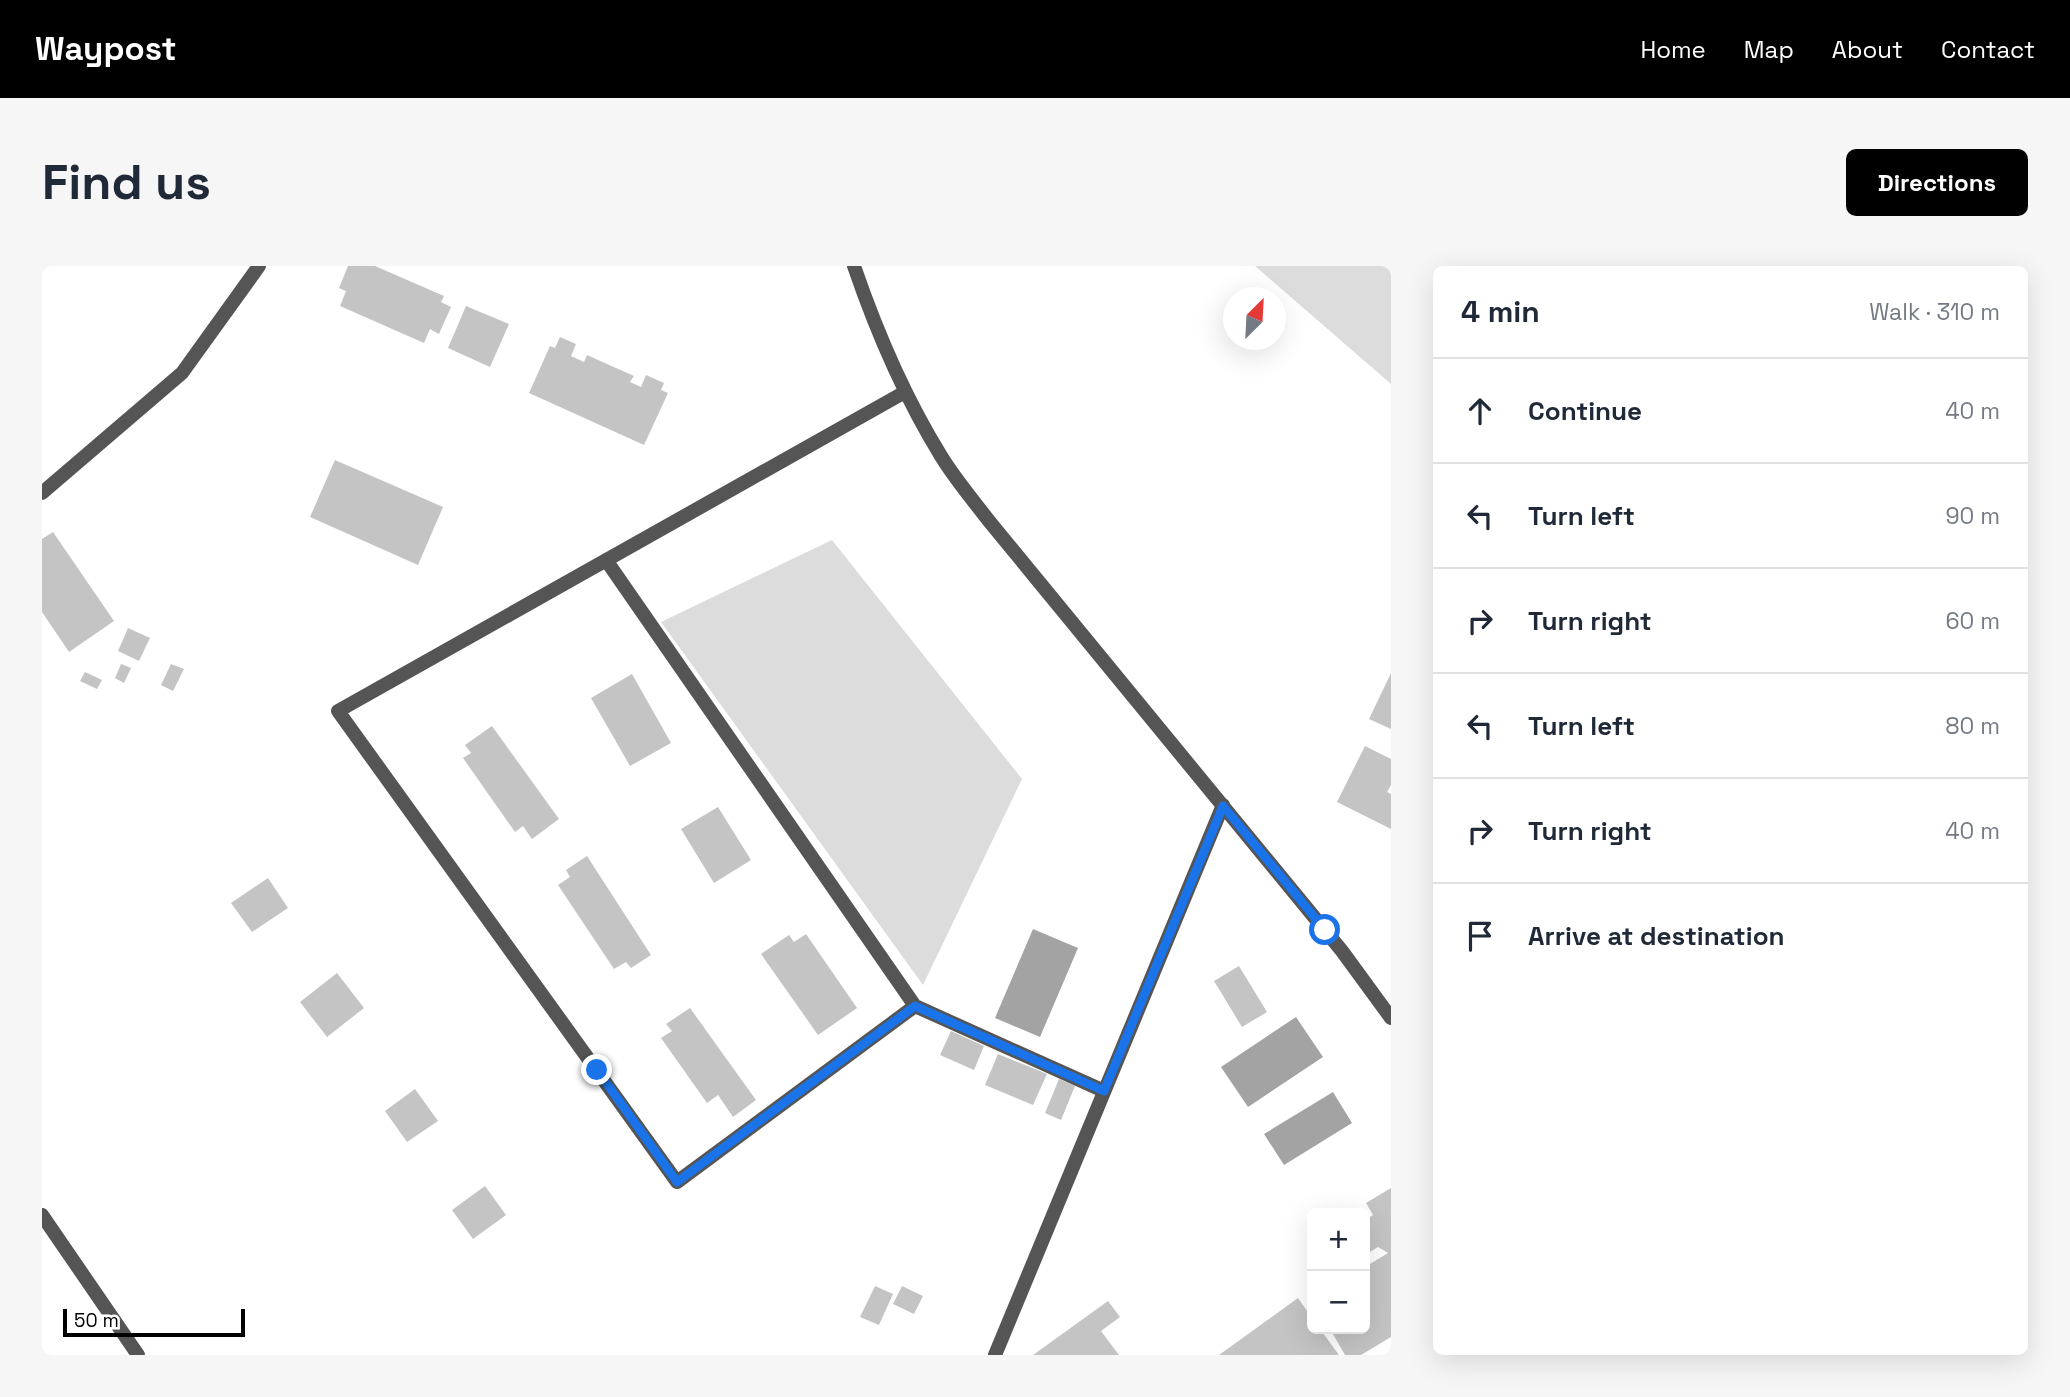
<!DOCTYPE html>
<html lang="en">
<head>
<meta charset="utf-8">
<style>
	body { margin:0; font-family:"Space Grotesk",sans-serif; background:#f6f6f7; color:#1f2937 }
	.controls { position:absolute; right:21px; bottom:21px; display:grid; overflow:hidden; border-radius:10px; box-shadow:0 7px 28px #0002 }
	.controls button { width:63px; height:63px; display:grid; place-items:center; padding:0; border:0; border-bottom:2px solid #e0e1e3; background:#fff; color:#1f2937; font:35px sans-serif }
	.compass { position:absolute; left:1181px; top:21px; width:63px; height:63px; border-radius:50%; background:#fff; box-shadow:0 7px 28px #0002; rotate:24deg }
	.scale { position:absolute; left:21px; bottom:18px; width:182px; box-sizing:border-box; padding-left:7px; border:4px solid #000; border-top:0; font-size:19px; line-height:24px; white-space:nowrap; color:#000; -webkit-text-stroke:5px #fff; paint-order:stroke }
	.stop { position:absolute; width:21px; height:21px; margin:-16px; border:5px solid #1a73e8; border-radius:50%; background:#fff }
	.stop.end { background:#1a73e8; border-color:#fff; box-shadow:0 2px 7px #0008 }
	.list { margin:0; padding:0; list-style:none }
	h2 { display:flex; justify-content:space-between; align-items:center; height:91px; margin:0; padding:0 28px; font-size:30px }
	h2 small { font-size:23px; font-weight:400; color:#747a83 }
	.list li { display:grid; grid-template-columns:46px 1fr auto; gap:21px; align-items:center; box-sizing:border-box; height:105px; padding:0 28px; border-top:2px solid #e0e1e3 }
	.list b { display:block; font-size:26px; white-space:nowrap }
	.list em { font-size:23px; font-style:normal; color:#747a83 }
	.icon { flex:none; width:38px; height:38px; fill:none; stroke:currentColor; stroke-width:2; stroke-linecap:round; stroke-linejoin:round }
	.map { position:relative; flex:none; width:1349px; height:1089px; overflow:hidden; border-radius:10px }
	header { display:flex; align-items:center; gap:42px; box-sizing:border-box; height:98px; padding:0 35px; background:#000; color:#fff }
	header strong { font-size:33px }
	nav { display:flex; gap:38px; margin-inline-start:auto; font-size:24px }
	.intro { display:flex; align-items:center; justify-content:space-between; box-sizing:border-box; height:168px; padding:0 42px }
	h1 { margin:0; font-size:49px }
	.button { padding:18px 32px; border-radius:10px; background:#000; color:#fff; font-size:24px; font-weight:700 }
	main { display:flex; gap:42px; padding:0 42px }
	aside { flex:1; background:#fff; border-radius:10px; box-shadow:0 7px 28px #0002 }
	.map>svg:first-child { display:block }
	.green { fill:#dcdcdc }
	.water { fill:#a3a3a3 }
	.building { fill:#c4c4c4 }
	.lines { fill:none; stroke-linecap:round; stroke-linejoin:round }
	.minor { stroke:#555; stroke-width:14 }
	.route { stroke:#1a73e8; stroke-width:9 }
</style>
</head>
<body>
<header>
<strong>Waypost</strong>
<nav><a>Home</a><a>Map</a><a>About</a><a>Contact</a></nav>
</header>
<div class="intro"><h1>Find us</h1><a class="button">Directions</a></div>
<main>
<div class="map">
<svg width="1349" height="1089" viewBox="0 0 1349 1089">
	<rect width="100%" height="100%" fill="#fff"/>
	<path class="green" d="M1213,0H1349V118Z
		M790,274L980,513L881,719L619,356Z"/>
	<path class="water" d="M991,663L1036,682L998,771L953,752Z
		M1254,751L1281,791L1206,841L1179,801Z
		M1291,826L1310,857L1242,899L1222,868Z"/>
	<path class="building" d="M306,0H333L402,30L399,36L409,41L397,68L388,63L382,77L298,40L304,25L297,22Z
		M424,40L467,58L448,101L406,82Z
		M518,71L534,78L529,90L542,96L545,89L592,110L588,116L599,121L604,109L622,117L619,124L626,127L602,179L487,127L508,80L513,82Z
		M293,194L401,241L376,299L268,251Z
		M11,266L72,355L27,386L0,346V273Z
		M86,362L108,372L97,395L76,385Z
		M79,398L89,402L82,417L73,412Z
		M129,398L142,403L131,425L119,419Z
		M43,406L60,414L55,423L38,415Z
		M1349,407V463L1327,453Z
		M590,408L629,477L588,500L549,432Z
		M450,460L517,553L490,573L481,560L473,566L421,492L429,487L423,479Z
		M1323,480L1349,493V519L1345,526L1349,528V563L1295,536Z
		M676,541L709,594L672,617L639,563Z
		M545,590L609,689L589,702L584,696L572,703L516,619L528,611L524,604Z
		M226,612L246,642L210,666L189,637Z
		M764,668L815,742L776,769L719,688L747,669L752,676Z
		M1197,700L1225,746L1200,761L1172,715Z
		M295,707L322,742L285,771L258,736Z
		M648,742L714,834L691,851L676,829L665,837L619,772L630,765L624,758Z
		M909,765L942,780L932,804L898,789Z
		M956,788L1005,808L991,839L943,819Z
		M1017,813L1033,820L1019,854L1003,847Z
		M373,823L396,855L365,876L343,845Z
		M443,920L464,949L431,973L410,944Z
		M1349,922V1071L1319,1089H1303L1288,1063H1323V1001L1346,987L1336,981L1323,989V954L1331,949L1324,937Z
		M833,1020L851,1028L837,1059L818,1051Z
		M860,1020L881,1030L872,1048L851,1038Z
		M1256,1032L1270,1052V1063H1278L1297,1089H1177Z
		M1066,1035L1078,1051L1059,1065L1077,1089H991Z"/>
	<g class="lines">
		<path class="minor" d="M812,0C835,67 862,130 899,190C913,213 931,234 947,255L1300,685L1349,752
			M0,227L140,107L217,0
			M564,294L873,740L635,916L296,445L863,126
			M873,740L1062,825
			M0,949L96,1089
			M953,1089L1181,539"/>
	</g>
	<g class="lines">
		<path class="route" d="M555,804L635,916L873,740L1062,825L1181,540L1283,664"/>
	</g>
</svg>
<div class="controls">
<button>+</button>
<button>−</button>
</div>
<svg class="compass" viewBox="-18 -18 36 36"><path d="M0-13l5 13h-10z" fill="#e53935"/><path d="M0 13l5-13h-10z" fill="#747a83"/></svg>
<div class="scale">50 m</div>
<div class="stop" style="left:1283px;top:664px"></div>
<div class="stop end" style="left:555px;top:804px"></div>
</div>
<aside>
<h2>4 min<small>Walk · 310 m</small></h2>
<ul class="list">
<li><svg class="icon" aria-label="ahead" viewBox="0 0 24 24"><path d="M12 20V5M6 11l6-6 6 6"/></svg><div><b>Continue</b></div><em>40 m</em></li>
<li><svg class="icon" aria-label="left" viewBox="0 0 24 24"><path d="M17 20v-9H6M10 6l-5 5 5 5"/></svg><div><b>Turn left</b></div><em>90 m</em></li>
<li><svg class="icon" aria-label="right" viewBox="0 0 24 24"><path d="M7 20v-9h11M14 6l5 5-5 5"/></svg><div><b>Turn right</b></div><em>60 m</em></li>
<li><svg class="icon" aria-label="left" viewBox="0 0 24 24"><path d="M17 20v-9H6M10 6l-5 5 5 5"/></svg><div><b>Turn left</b></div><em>80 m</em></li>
<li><svg class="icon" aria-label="right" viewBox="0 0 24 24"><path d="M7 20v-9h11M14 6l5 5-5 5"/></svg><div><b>Turn right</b></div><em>40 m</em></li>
<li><svg class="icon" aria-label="arrive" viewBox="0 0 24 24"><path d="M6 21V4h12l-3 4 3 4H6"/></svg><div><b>Arrive at destination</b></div></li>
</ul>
</aside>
</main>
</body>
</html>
